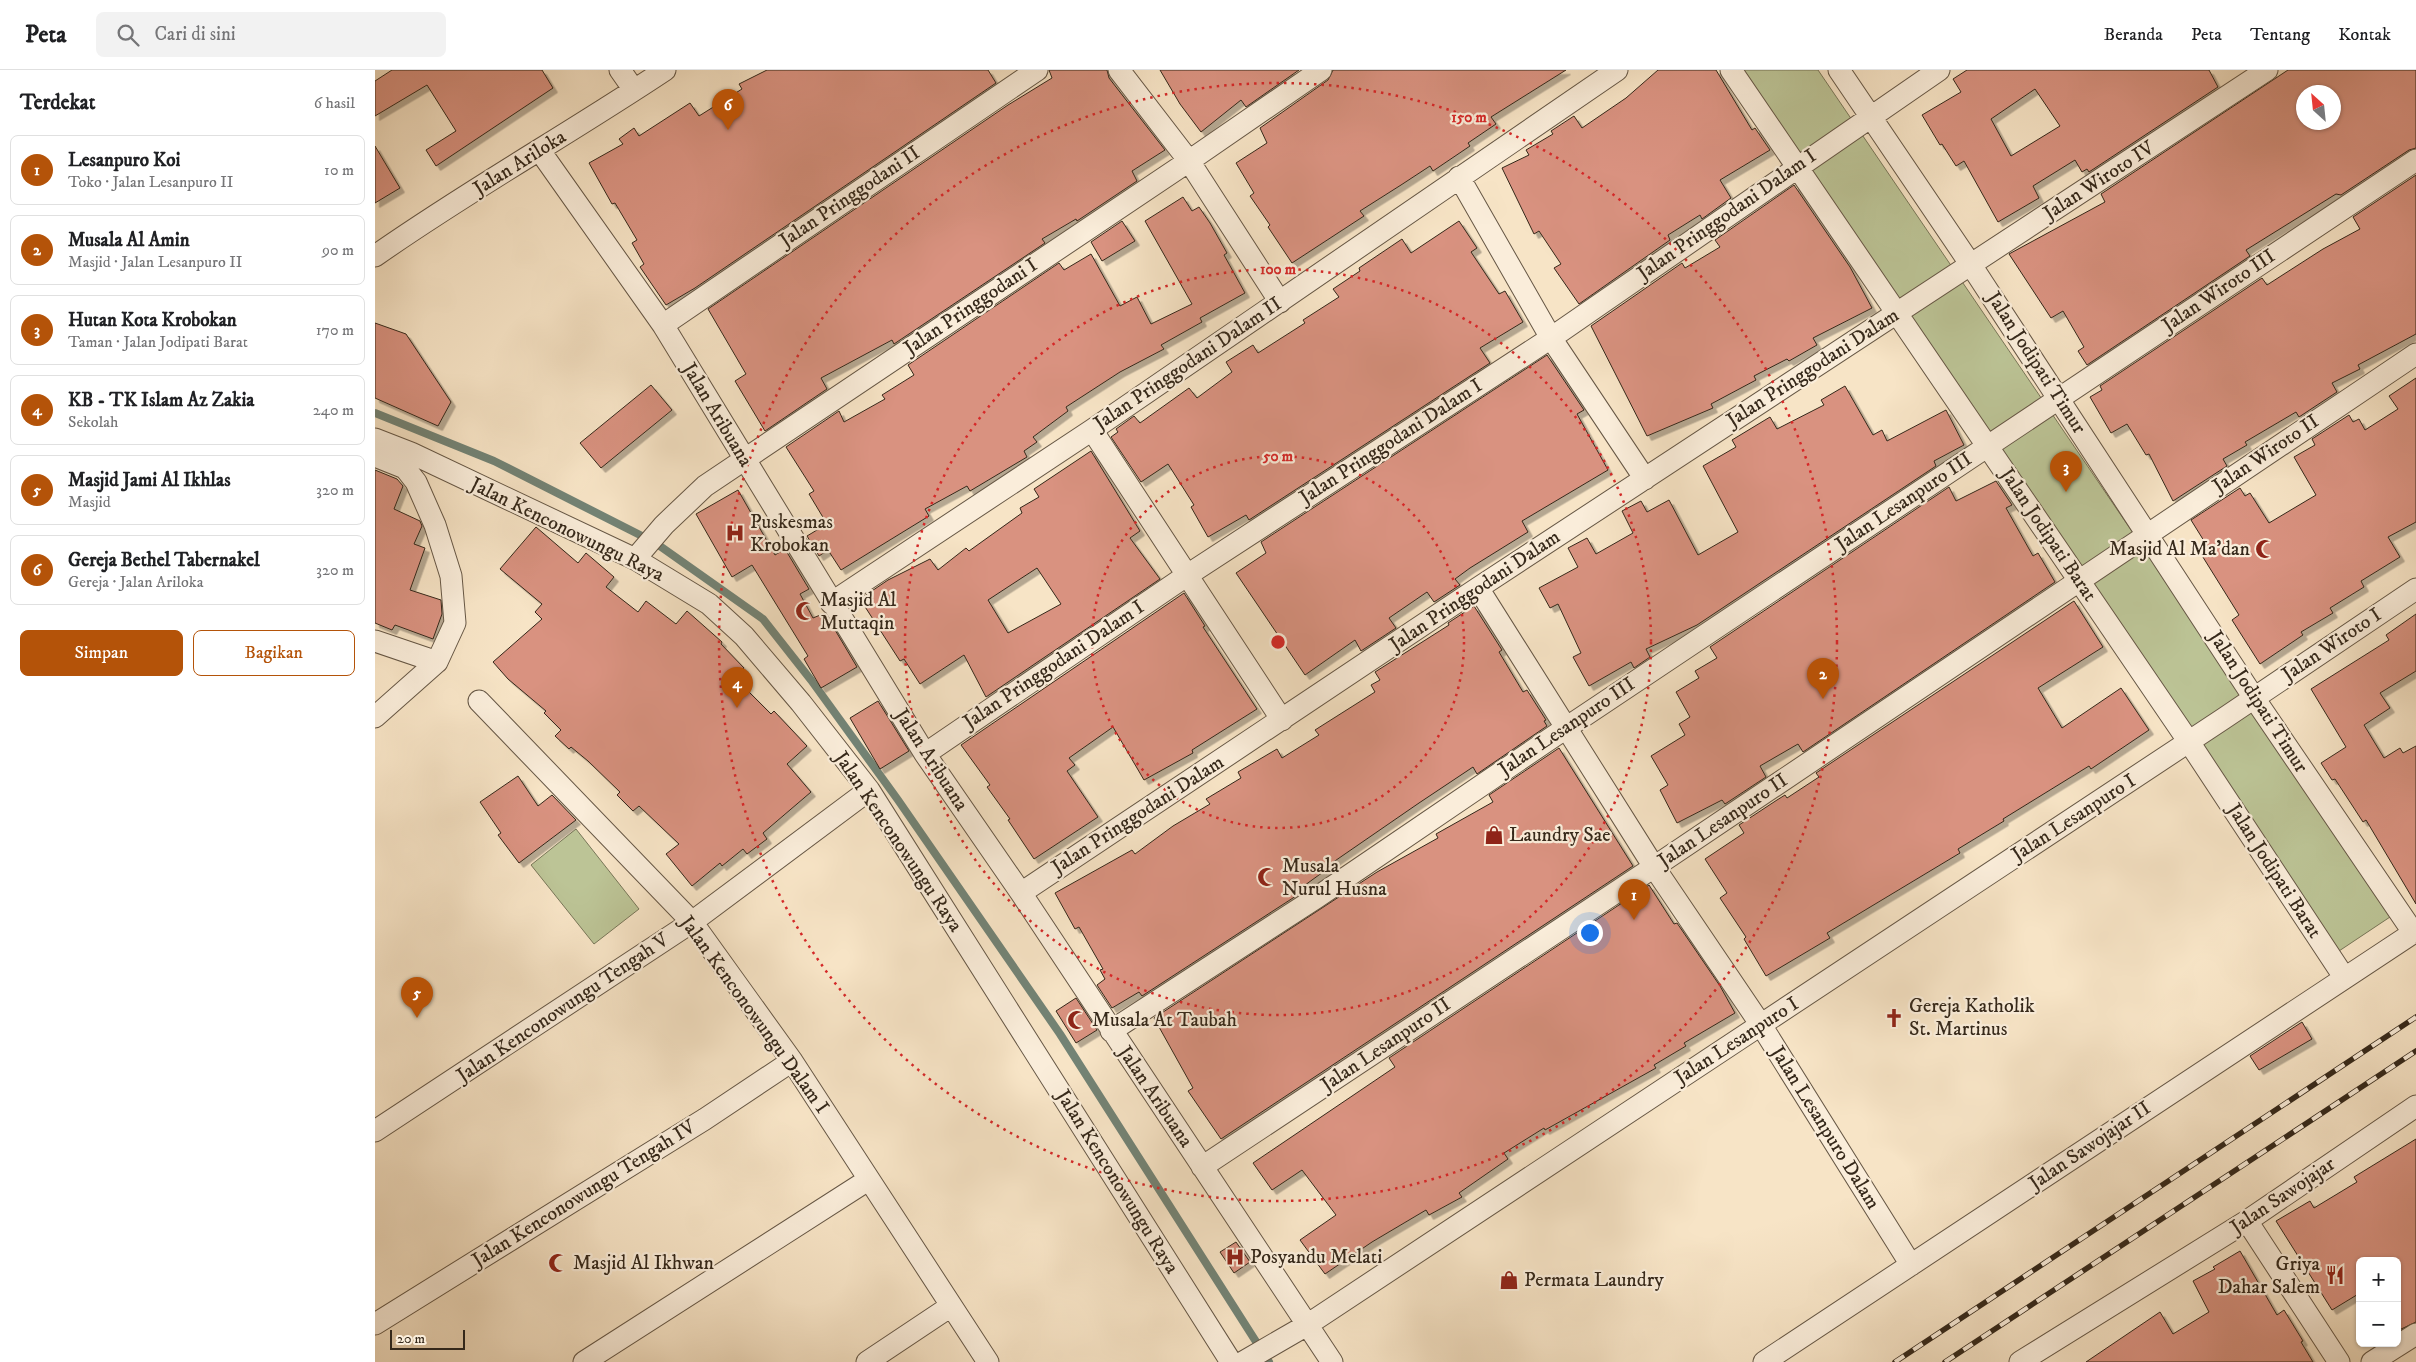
<!DOCTYPE html>
<html lang="id">
<head>
<meta charset="utf-8">
<style>
	body { margin:0; font-family:"IM FELL DW Pica",serif; background:#f2f2f2; color:#202124 }
	.controls { position:absolute; right:15px; bottom:15px; display:grid; overflow:hidden; border-radius:8px; box-shadow:0 1px 4px #0004 }
	.controls button { width:45px; height:45px; display:grid; place-items:center; padding:0; border:0; border-bottom:1px solid #e0e0e0; background:#fff; color:#202124; font:25px sans-serif }
	.compass { position:absolute; left:1921px; top:15px; width:45px; height:45px; border-radius:50%; background:#fff; box-shadow:0 1px 4px #0004; rotate:333deg }
	.scale { position:absolute; left:15px; bottom:12px; width:75px; box-sizing:border-box; padding-left:5px; border:2px solid #35281a; border-top:0; font-size:14px; line-height:18px; white-space:nowrap; color:#35281a; -webkit-text-stroke:4px #faedda; paint-order:stroke }
	.you { position:absolute; left:1214px; top:862px; width:18px; height:18px; margin:-12px; border:4px solid #fff; border-radius:50%; background:#1a73e8; box-shadow:0 0 0 8px #1a73e833 }
	.badge { display:grid; place-items:center; width:32px; height:32px; border-radius:50%; background:#b45309; color:#fff; font-size:16px; font-weight:700 }
	.pin { position:absolute; translate:-50% -41px; filter:drop-shadow(0 1px 2px #0008) }
	.pin::after { content:''; position:absolute; top:26px; width:18px; height:15px; background:inherit; clip-path:polygon(0 0,100% 0,50% 100%) }
	.list { margin:0; padding:0; list-style:none }
	h2 { display:flex; justify-content:space-between; align-items:center; height:65px; margin:0; padding:0 20px; font-size:21px }
	h2 small { font-size:16px; font-weight:400; color:#757577 }
	.list li { display:grid; grid-template-columns:32px 1fr auto; gap:15px; align-items:center; box-sizing:border-box; height:70px; margin:0 10px 10px; padding:0 10px; border:1px solid #e0e0e0; border-radius:8px }
	.list b { display:block; font-size:19px; white-space:nowrap }
	.list p { margin:0; font-size:16px; white-space:nowrap; color:#757577 }
	.list em { font-size:16px; font-style:normal; color:#757577 }
	.actions { display:flex; gap:10px; padding:15px 20px }
	.actions a { flex:1; padding:11px 0; border:1px solid #b45309; border-radius:8px; text-align:center; font-size:18px; color:#b45309 }
	.actions .main { background:#b45309; color:#fff }
	.icon { flex:none; width:28px; height:28px; fill:none; stroke:currentColor; stroke-width:2; stroke-linecap:round; stroke-linejoin:round }
	.map { position:relative; flex:none; width:2041px; height:1292px; overflow:hidden }
	header { display:flex; align-items:center; gap:30px; box-sizing:border-box; height:70px; padding:0 25px; background:#fff; border-bottom:1px solid #e0e0e0 }
	header strong { font-size:24px }
	nav { display:flex; gap:28px; margin-inline-start:auto; font-size:18px }
	.search { width:350px; height:45px; background:#f2f2f2; display:flex; align-items:center; gap:12px; box-sizing:border-box; padding:0 18px; border-radius:8px; color:#757577; font-size:19px }
	main { display:flex }
	aside { flex:1; background:#fff }
	.map>svg:first-child { display:block }
	.green { fill:#bcc496; stroke:#787658 }
	.lines { fill:none; stroke-linecap:round; stroke-linejoin:round }
	.stream { stroke:#738375; stroke-width:8 }
	.building { fill:#d99280; stroke:#35281a; fill-rule:evenodd; filter:url(#shadow) }
	.minor-casing { stroke:#665745; stroke-width:23 }
	.minor { stroke:#faedda; stroke-width:21 }
	.rail-casing { stroke:#35281a; stroke-width:5.5 }
	.rail { stroke:#faedda; stroke-width:4; stroke-dasharray:11; stroke-linecap:butt }
	.ring { fill:none; stroke:#d62828; stroke-width:2.5; stroke-dasharray:2.5 5 }
	.labels { text-anchor:middle; dominant-baseline:central; stroke-width:4.5; stroke-linejoin:round; paint-order:stroke }
	.street-label { font-size:20px; fill:#35281a; stroke:#faedda }
	.poi-label { font-size:20px; fill:#35281a; stroke:#faedda; text-anchor:start }
	.centre { fill:#d62828; stroke:#faedda; stroke-width:2.5 }
	.ring-label { font-size:15px; text-anchor:middle; font-weight:bold; fill:#d62828; stroke:#faedda; stroke-width:4.5; stroke-linejoin:round; paint-order:stroke }
</style>
</head>
<body>
<header>
<strong>Peta</strong>
<div class="search"><svg class="icon" aria-label="search" viewBox="0 0 24 24"><circle cx="10" cy="10" r="6"/><path d="M15 15l6 6"/></svg>Cari di sini</div>
<nav><a>Beranda</a><a>Peta</a><a>Tentang</a><a>Kontak</a></nav>
</header>
<main>
<aside>
<h2>Terdekat<small>6 hasil</small></h2>
<ul class="list">
<li><span class="badge">1</span><div><b>Lesanpuro Koi</b><p>Toko · Jalan Lesanpuro II</p></div><em>10 m</em></li>
<li><span class="badge">2</span><div><b>Musala Al Amin</b><p>Masjid · Jalan Lesanpuro II</p></div><em>90 m</em></li>
<li><span class="badge">3</span><div><b>Hutan Kota Krobokan</b><p>Taman · Jalan Jodipati Barat</p></div><em>170 m</em></li>
<li><span class="badge">4</span><div><b>KB - TK Islam Az Zakia</b><p>Sekolah</p></div><em>240 m</em></li>
<li><span class="badge">5</span><div><b>Masjid Jami Al Ikhlas</b><p>Masjid</p></div><em>320 m</em></li>
<li><span class="badge">6</span><div><b>Gereja Bethel Tabernakel</b><p>Gereja · Jalan Ariloka</p></div><em>320 m</em></li>
</ul>
<div class="actions"><a class="main">Simpan</a><a>Bagikan</a></div>
</aside>
<div class="map">
<svg width="2041" height="1292" viewBox="0 0 2041 1292">
	<defs>
		<filter id="shadow"><feDropShadow dx="4.5" dy="4.5" stdDeviation="0" flood-color="#0004"/></filter>
	</defs>
	<rect width="100%" height="100%" fill="#f7e4c6"/>
	<filter id="stains"><feTurbulence type="fractalNoise" baseFrequency=".004" numOctaves="4"/><feColorMatrix values="0 0 0 0 .2 0 0 0 0 .09 0 0 0 0 .02 0 0 0 .5 -.17"/></filter>
	<radialGradient id="worn" r=".72"><stop offset=".6" stop-color="#630" stop-opacity="0"/><stop offset="1" stop-color="#630" stop-opacity=".3"/></radialGradient>
	<path class="green" d="M1365,0H1443L2018,845L1964,881Z
		M201,759L264,839L219,874L156,795Z"/>
	<g class="lines">
		<path class="stream" d="M0,343L119,391L267,466L282,474L388,549L436,610L523,730L685,964L894,1292"/>
	</g>
	<path class="building" d="M17,0H167L178,18L61,96L51,80L81,61L52,15L0,46V11Z
		M392,0H613L621,13L320,218L291,235L265,197L269,194L257,173L262,170L240,133L237,134L214,93L248,74L244,69L259,58L264,66L315,33L324,46L367,19L364,14Z
		M674,0H732L734,8L790,80L757,101L762,111L702,151L701,149L667,169L670,173L519,274L517,270L446,308L452,319L390,361L360,311L371,304L333,239L633,35L677,8Z
		M785,0H924L871,37L866,30L826,62L805,34Z
		M958,0H1191L1116,47L1121,54L1093,73L1095,76L1058,101L1055,96L1026,115L985,141L989,146L917,193L893,157L895,155L875,126L879,123L861,93L892,73L885,58L953,10Z
		M1283,0H1341L1377,60L1380,58L1395,80L1345,110L1356,128L1327,149L1325,145L1293,165L1295,170L1204,234L1179,198L1186,194L1164,161L1159,164L1127,98L1154,85L1151,80L1178,64L1176,61L1199,46L1207,58L1251,28Z
		M1592,0H1834L1843,17L1714,102L1712,99L1707,102L1700,90L1658,116L1664,128L1623,152L1589,91L1581,96L1567,74L1565,75L1547,45L1586,22L1578,9ZM1660,19L1685,56L1636,86L1616,49Z
		M1913,0H2041V78L2034,80L1966,125L1961,124L1871,180L1875,186L1712,295L1703,281L1709,277L1688,241L1676,248L1634,184L1730,132L1726,124ZM1928,22H1958V52H1928Z
		M0,76L25,118L0,133Z
		M2041,105V264L1983,295L1985,299L1957,313L1962,322L1924,347L1921,342L1870,372L1872,375L1848,389L1852,396L1798,431L1774,384L1771,385L1752,354L1736,363L1715,327L1727,320L1725,316L1887,208L1892,215L1948,179L1985,159L1978,147Z
		M1419,115L1475,197L1497,238L1438,268L1442,275L1414,291L1412,289L1379,306L1381,310L1336,334L1338,338L1272,366L1216,256L1307,193L1310,198L1345,177L1340,170Z
		M808,127L817,141L824,137L835,153L852,183L849,185L870,223L825,248L827,252L786,275L789,279L745,302L691,337L693,341L658,367L662,372L649,381L652,387L595,421L592,416L550,439L554,446L466,500L453,480L444,486L432,466L452,454L434,424L439,421L411,377L464,341L469,352L510,329L507,325L539,305L533,295L684,193L689,200L716,184L745,236L762,227L776,254L817,234L770,151Z
		M747,151L760,171L727,191L716,172Z
		M1084,151L1102,178L1096,182L1124,224L1130,221L1148,252L1105,278L1115,293L874,450L871,445L833,467L816,437L819,435L793,394L766,412L736,367L743,362L741,359L759,346L765,353L814,318L822,328L857,302L851,292L878,275L883,283L930,253L928,250L964,227L958,219L985,201L984,198L1027,169L1036,183Z
		M0,253L31,264L76,332L63,356L0,328Z
		M1172,285L1209,340L1202,344L1233,400L1147,451L1153,462L1095,498L1080,509L1085,515L1059,532L1052,522L1014,548L1021,558L986,581L980,570L930,605L861,503L891,483L886,472Z
		M2041,308V452L2013,467L2025,487L1986,511L1989,517L1955,538L1958,543L1926,562L1928,565L1885,594L1857,550L1864,545L1826,484L1834,479L1816,450L1865,418L1870,426L1875,423L1894,453L1941,425L1919,387L1940,375L1937,369L1974,345L1978,352L1984,349L1990,360L2023,339L2014,326Z
		M276,315L297,340L226,398L205,373Z
		M1470,316L1498,365L1507,360L1512,371L1571,340L1589,375L1559,391L1561,396L1322,555L1271,579L1275,587L1259,598L1256,592L1214,616L1198,587L1206,583L1183,534L1175,538L1164,518L1203,497L1193,478L1212,468L1221,484L1258,463L1247,441L1266,431L1272,442L1294,430L1323,485L1363,462L1328,396L1361,377L1357,370L1395,347L1402,359L1449,335L1446,330Z
		M716,381L765,461L755,468L785,509L611,627L589,585L545,614L529,589L525,591L485,529L513,510L555,489L563,500L591,478L594,481L647,443L645,438L664,427L659,419ZM662,498L686,534L633,563L613,530Z
		M0,400L22,409L28,416L19,439L45,451L47,456L39,474L50,478L35,520L66,530L67,544L58,569L20,555L17,560L0,553Z
		M1621,411L1637,435L1631,438L1658,486L1663,483L1680,512L1428,682L1423,674L1385,696L1391,707L1350,734L1347,730L1302,753L1285,720L1293,715L1276,686L1310,665L1304,654L1315,647L1301,622L1324,608L1320,601L1342,588L1335,577L1574,417L1581,431Z
		M363,420L400,485L410,479L434,519L425,524L438,548L450,543L482,597L446,618L429,589L433,586L377,495L357,507L321,444Z
		M161,457L203,493L211,483L239,507L231,517L263,542L271,531L301,554L312,541L347,572L346,574L369,598L359,607L396,644L399,641L432,676L412,694L436,722L388,763L392,769L372,784L368,779L347,796L345,793L317,816L291,784L304,774L264,736L258,741L242,725L245,722L213,691L196,677L194,679L180,666L186,660L169,643L171,641L133,609L118,592L167,549L160,542L167,534L125,499Z
		M809,523L830,556L828,557L882,639L817,680L818,683L769,710L738,657L694,688L700,695L692,701L723,747L659,789L633,750L635,749L612,717L615,715L586,675Z
		M1699,531L1728,577L1663,618L1687,658L1746,618L1774,660L1716,699L1714,696L1628,749L1629,751L1583,779L1585,783L1452,863L1455,868L1391,906L1369,869L1371,867L1345,828L1352,823L1330,789L1369,763L1364,755L1402,730L1410,725L1412,728L1444,707L1441,703Z
		M1099,536L1127,580L1124,582L1148,622L1152,620L1171,650L1169,651L1172,656L1102,704L1098,697L1044,733L954,795L955,797L919,823L921,826L767,926L764,922L737,938L722,915L730,909L725,900L728,899L704,857L700,859L680,823L757,780L760,784L798,756L835,734L831,729L866,708L863,702L902,679L907,688L944,665L940,660L1000,622L996,615L1005,610L1000,602L1074,555L1073,553Z
		M2041,544V601L2005,623L2015,638L1989,655L2009,688L2025,678L2028,683L2041,676V834L1991,750L1988,752L1960,709L1957,710L1946,693L1971,677L1936,619L2014,570L2011,565Z
		M503,631L534,681L505,699L475,648Z
		M1184,678L1258,796L846,1069L813,1021L818,1018L779,948L1002,802L1063,768L1061,764L1118,732L1114,725Z
		M143,706L163,736L177,725L201,750L144,793L123,765L126,763L105,732Z
		M1274,815L1299,854L1302,853L1345,916L1360,943L1309,973L1311,976L1279,995L1281,998L1170,1060L1169,1058L1129,1083L1133,1089L1084,1123L1087,1127L1054,1145L1051,1140L997,1172L950,1204L925,1170L961,1145L927,1100L897,1120L878,1093L1020,997L1014,988Z
		M701,928L722,960L701,973L681,941Z
		M1927,952L1937,969L1884,1000L1875,986Z
		M2041,1069V1252L2022,1261V1191H1985V1223L1957,1240L1901,1151L1935,1131L1939,1138L1982,1112L1979,1107Z
		M861,1172L875,1192L859,1203L845,1182Z
		M1865,1181L1902,1245L1909,1240L1928,1271L1926,1272L1938,1292H1711L1785,1242L1798,1264L1834,1242L1818,1211L1840,1199L1838,1197Z"/>
	<g class="lines">
		<g class="minor-casing">
			<path id="minor" d="M245,0L259,20
				M744,0L814,91L905,232
				M1356,0L1814,672L1969,907
				M1464,0L1596,195L1879,628L2038,862
				M165,81L288,255L550,684L646,823L957,1292
				M1084,107L1176,268L1270,409
				M0,186C94,120 194,64 290,0
				M288,255L662,0
				M717,360L907,650
				M0,369L36,383L260,489L334,534L369,566L426,633L494,720L856,1292
				M0,386L30,398L41,412L60,455L76,506L80,553L62,592L0,647
				M260,489L289,455L330,416L814,91L946,0
				M1103,518L1279,797L1386,955L1536,1195
				M456,533L717,360L1242,0
				M0,571L62,592
				M104,631L317,852L417,991L613,1292
				M550,684L811,506L1176,268L1564,0
				M646,823L1103,518L1892,0
				M736,961L941,828L1191,658L2041,90
				M0,1061L317,852L494,720
				M827,1097L1279,797L2041,284
				M1872,1151L1964,1292
				M0,1254L330,1049L417,991
				M209,1292L493,1110
				M492,1292L576,1236
				M868,1292L932,1255L1848,649L2041,519
				M1389,1292L2041,861
				M1645,1292L1872,1151L2041,1036
				M1997,1292L2041,1264"/>
		</g>
		<use href="#minor" class="minor"/>
		<g class="rail-casing">
			<path id="rail" d="M1520,1292L2041,947
				M1570,1292L2041,981"/>
		</g>
		<use href="#rail" class="rail"/>
	</g>
	<g class="ring">
		<circle cx="903" cy="572" r="186"/>
		<circle cx="903" cy="572" r="373"/>
		<circle cx="903" cy="572" r="559"/>
	</g>
	<defs>
		<g id="hospital-bare" transform="scale(1.5)"><path d="M-5-5h3v3.5h4V-5h3V5h-3V1.5h-4V5h-3Z" fill="#8f2418" stroke="#faedda" stroke-width="2.5" paint-order="stroke"/></g>
		<g id="mosque-bare" transform="scale(1.5)"><path d="M3.5-4.9A6 6 0 1 0 3.5 4.9A5 5 0 1 1 3.5-4.9Z" fill="#8f2418" stroke="#faedda" stroke-width="2.5" paint-order="stroke"/></g>
		<g id="shop-bare" transform="scale(1.5)"><path d="M-5-2.5h2.3a2.7 3.5 0 0 1 5.4 0H5L5.5 6h-11ZM-1.5-2.5h3a1.5 2.3 0 0 0-3 0Z" fill="#8f2418" stroke="#faedda" stroke-width="2.5" paint-order="stroke"/></g>
		<g id="church-bare" transform="scale(1.5)"><path d="M-1.2-6h2.4v3.5h3.3v2.4h-3.3V6h-2.4V-.1h-3.3v-2.4h3.3Z" fill="#8f2418" stroke="#faedda" stroke-width="2.5" paint-order="stroke"/></g>
		<g id="restaurant-bare" transform="scale(1.5)"><path d="M-5-6h1v4h1v-4h1v4h1v-4h1v5L-1.5 .5V6h-2V.5L-5-1ZM5-6V6H3V1.5H1.5Q1.5-4 5-6Z" fill="#8f2418" stroke="#faedda" stroke-width="2.5" paint-order="stroke"/></g>
	</defs>
	<g fill-rule="evenodd">
		<use href="#hospital-bare" x="360" y="463"/>
		<use href="#mosque-bare" x="1890" y="479"/>
		<use href="#mosque-bare" x="430" y="541"/>
		<use href="#shop-bare" x="1119" y="765"/>
		<use href="#mosque-bare" x="892" y="807"/>
		<use href="#church-bare" x="1519" y="948"/>
		<use href="#mosque-bare" x="702" y="950"/>
		<use href="#hospital-bare" x="860" y="1187"/>
		<use href="#mosque-bare" x="183" y="1193"/>
		<use href="#restaurant-bare" x="1960" y="1205"/>
		<use href="#shop-bare" x="1134" y="1210"/>
	</g>
	<g class="labels">
		<g class="street-label">
			<text transform="translate(145 93) rotate(-32)">Jalan Ariloka</text>
			<text transform="translate(1724 111) rotate(-33)">Jalan Wiroto IV</text>
			<text transform="translate(475 127) rotate(-34)">Jalan Pringgodani II</text>
			<text transform="translate(1352 145) rotate(-35)">Jalan Pringgodani Dalam I</text>
			<text transform="translate(1844 221) rotate(-34)">Jalan Wiroto III</text>
			<text transform="translate(596 237) rotate(-34)">Jalan Pringgodani I</text>
			<text transform="translate(1661 293) rotate(57)">Jalan Jodipati Timur</text>
			<text transform="translate(813 294) rotate(-34)">Jalan Pringgodani Dalam II</text>
			<text transform="translate(1438 298) rotate(-33)">Jalan Pringgodani Dalam</text>
			<text transform="translate(342 345) rotate(59)">Jalan Aribuana</text>
			<text transform="translate(1016 372) rotate(-33)">Jalan Pringgodani Dalam I</text>
			<text transform="translate(1891 384) rotate(-34)">Jalan Wiroto II</text>
			<text transform="translate(1529 432) rotate(-34)">Jalan Lesanpuro III</text>
			<text transform="translate(192 460) rotate(26)">Jalan Kenconowungu Raya</text>
			<text transform="translate(1673 465) rotate(56)">Jalan Jodipati Barat</text>
			<text transform="translate(1100 521) rotate(-34)">Jalan Pringgodani Dalam</text>
			<text transform="translate(1957 575) rotate(-34)">Jalan Wiroto I</text>
			<text transform="translate(679 595) rotate(-34)">Jalan Pringgodani Dalam I</text>
			<text transform="translate(1883 632) rotate(57)">Jalan Jodipati Timur</text>
			<text transform="translate(1192 657) rotate(-34)">Jalan Lesanpuro III</text>
			<text transform="translate(556 690) rotate(57)">Jalan Aribuana</text>
			<text transform="translate(763 745) rotate(-33)">Jalan Pringgodani Dalam</text>
			<text transform="translate(1699 748) rotate(-33)">Jalan Lesanpuro I</text>
			<text transform="translate(1348 751) rotate(-34)">Jalan Lesanpuro II</text>
			<text transform="translate(523 772) rotate(56)">Jalan Kenconowungu Raya</text>
			<text transform="translate(1899 801) rotate(57)">Jalan Jodipati Barat</text>
			<text transform="translate(188 938) rotate(-34)">Jalan Kenconowungu Tengah V</text>
			<text transform="translate(379 945) rotate(54)">Jalan Kenconowungu Dalam I</text>
			<text transform="translate(1362 971) rotate(-33)">Jalan Lesanpuro I</text>
			<text transform="translate(1011 975) rotate(-34)">Jalan Lesanpuro II</text>
			<text transform="translate(780 1027) rotate(56)">Jalan Aribuana</text>
			<text transform="translate(1450 1058) rotate(58)">Jalan Lesanpuro Dalam</text>
			<text transform="translate(1715 1076) rotate(-34)">Jalan Sawojajar II</text>
			<text transform="translate(742 1112) rotate(58)">Jalan Kenconowungu Raya</text>
			<text transform="translate(209 1124) rotate(-32)">Jalan Kenconowungu Tengah IV</text>
			<text transform="translate(1908 1126) rotate(-34)">Jalan Sawojajar</text>
		</g>
		<g class="poi-label">
			<text x="375" y="452">Puskesmas<tspan x="375" dy="23">Krobokan</tspan></text>
			<text x="1875" y="479" text-anchor="end">Masjid Al Ma'dan</text>
			<text x="445" y="530">Masjid Al<tspan x="445" dy="23">Muttaqin</tspan></text>
			<text x="1134" y="765">Laundry Sae</text>
			<text x="907" y="796">Musala<tspan x="907" dy="23">Nurul Husna</tspan></text>
			<text x="1534" y="936">Gereja Katholik<tspan x="1534" dy="23">St. Martinus</tspan></text>
			<text x="717" y="950">Musala At Taubah</text>
			<text x="875" y="1187">Posyandu Melati</text>
			<text x="198" y="1193">Masjid Al Ikhwan</text>
			<text x="1945" y="1194" text-anchor="end">Griya<tspan x="1945" dy="23">Dahar Salem</tspan></text>
			<text x="1149" y="1210">Permata Laundry</text>
		</g>
	</g>
	<circle cx="903" cy="572" r="8" class="centre"/>
	<g class="ring-label">
		<text x="1094" y="52">150 m</text>
		<text x="903" y="204">100 m</text>
		<text x="903" y="391">50 m</text>
	</g>
	<rect width="100%" height="100%" filter="url(#stains)"/>
	<rect width="100%" height="100%" fill="url(#worn)"/>
</svg>
<div class="controls">
<button>+</button>
<button>−</button>
</div>
<svg class="compass" viewBox="-18 -18 36 36"><path d="M0-13l5 13h-10z" fill="#e53935"/><path d="M0 13l5-13h-10z" fill="#757577"/></svg>
<div class="scale">20 m</div>
<div class="you"></div>
<div class="pin badge" style="left:1259px;top:850px">1</div>
<div class="pin badge" style="left:1448px;top:629px">2</div>
<div class="pin badge" style="left:1691px;top:422px">3</div>
<div class="pin badge" style="left:362px;top:638px">4</div>
<div class="pin badge" style="left:42px;top:948px">5</div>
<div class="pin badge" style="left:353px;top:60px">6</div>
</div>
</main>
</body>
</html>
